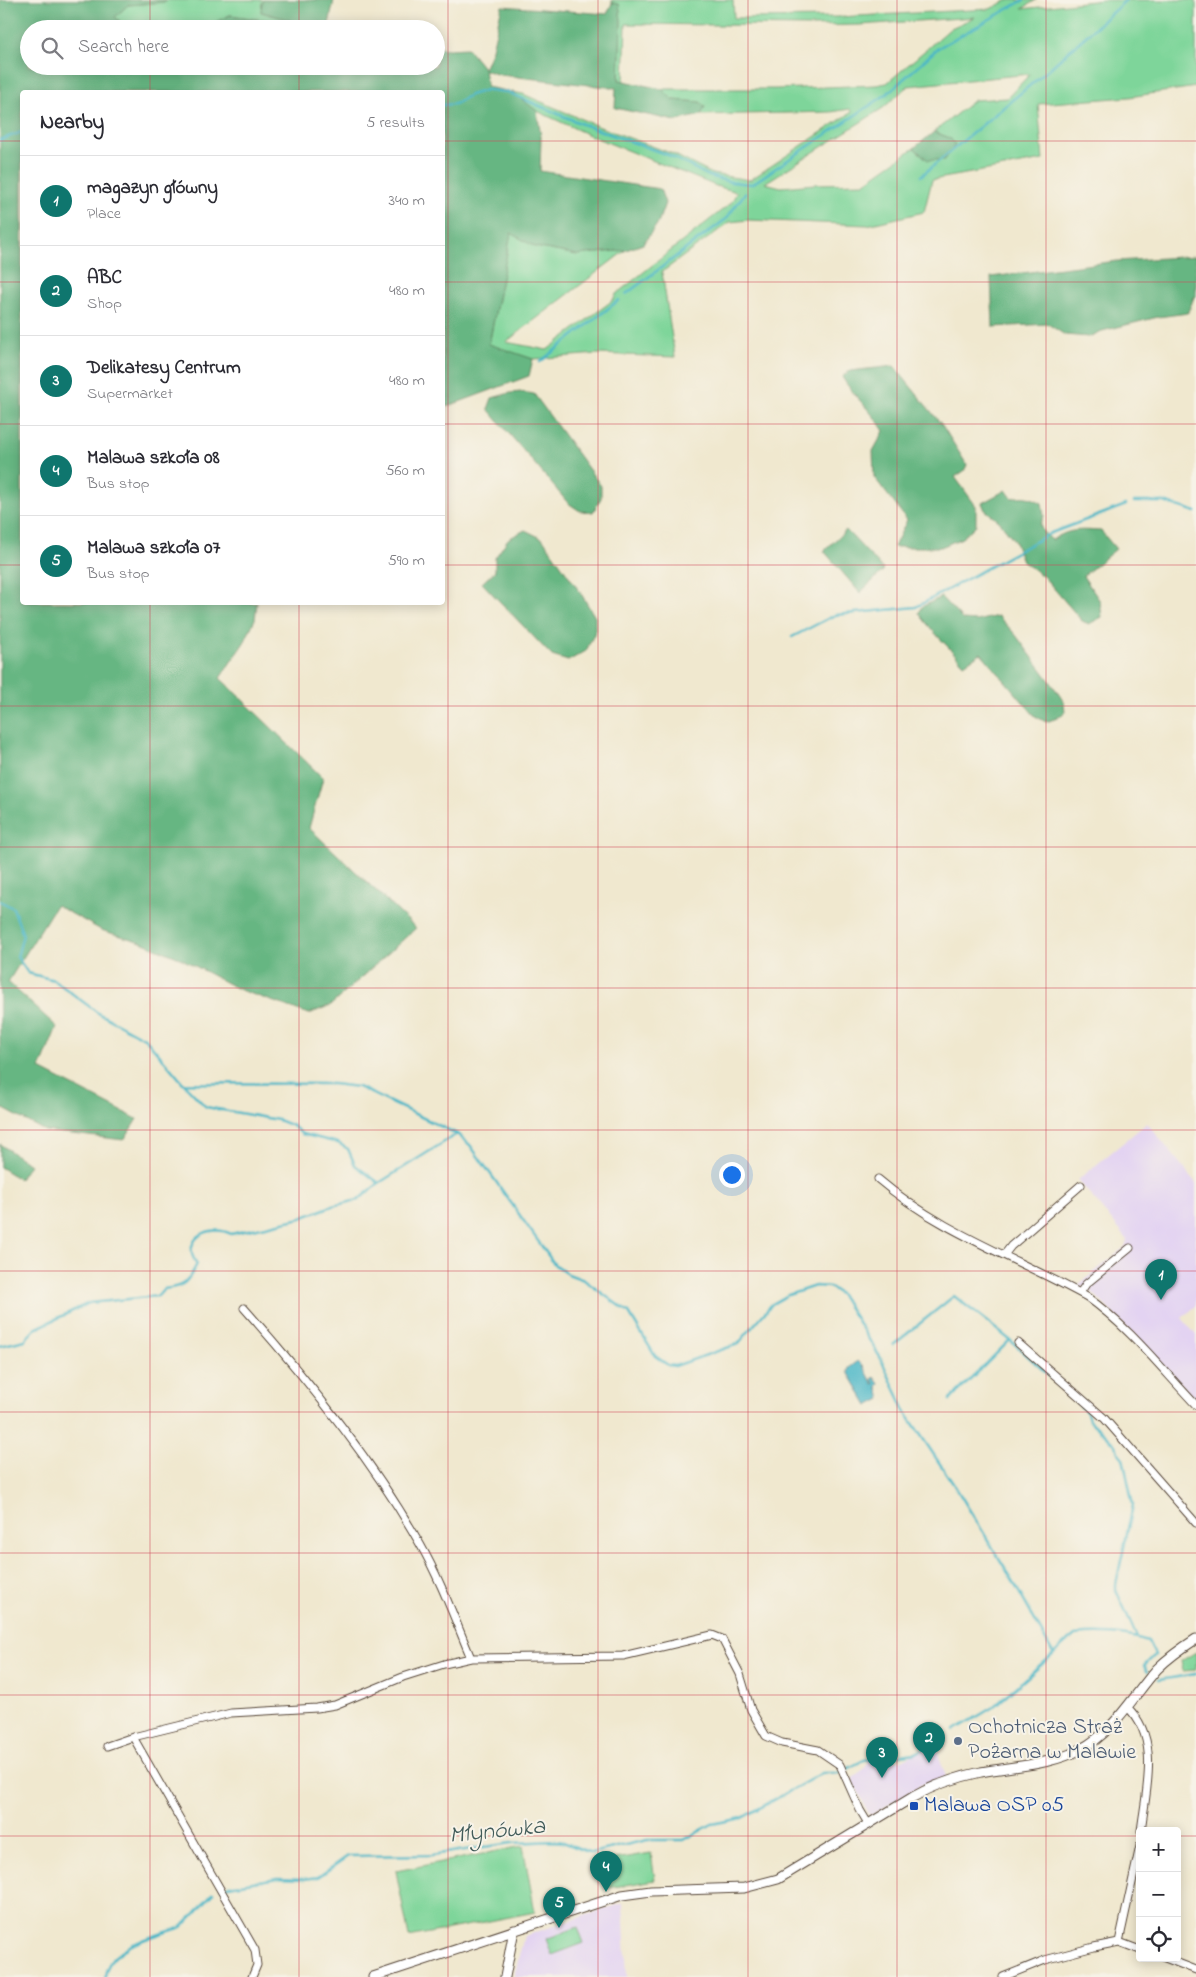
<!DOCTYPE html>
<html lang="en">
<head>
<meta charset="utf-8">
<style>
	body { margin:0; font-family:"Indie Flower",sans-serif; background:#f2f2f3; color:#2b2b33 }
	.controls { position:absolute; right:15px; bottom:15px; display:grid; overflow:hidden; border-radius:5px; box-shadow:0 2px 12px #0003 }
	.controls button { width:45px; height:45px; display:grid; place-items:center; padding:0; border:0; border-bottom:1px solid #e1e1e2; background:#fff; color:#2b2b33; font:25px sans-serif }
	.you { position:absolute; left:731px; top:1174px; width:18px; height:18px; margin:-12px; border:4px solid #fff; border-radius:50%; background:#1a73e8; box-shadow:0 0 0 8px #1a73e833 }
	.badge { display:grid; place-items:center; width:32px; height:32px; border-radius:50%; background:#0f766e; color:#fff; font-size:16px; font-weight:700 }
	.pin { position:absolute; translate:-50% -41px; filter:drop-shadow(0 1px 2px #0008) }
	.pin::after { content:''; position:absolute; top:26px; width:18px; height:15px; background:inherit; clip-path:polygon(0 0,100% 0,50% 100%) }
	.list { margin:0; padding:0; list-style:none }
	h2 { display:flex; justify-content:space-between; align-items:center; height:65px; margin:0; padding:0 20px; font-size:21px }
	h2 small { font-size:16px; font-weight:400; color:#7c7c81 }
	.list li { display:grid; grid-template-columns:32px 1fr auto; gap:15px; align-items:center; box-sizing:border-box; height:90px; padding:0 20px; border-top:1px solid #e1e1e2 }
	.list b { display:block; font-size:19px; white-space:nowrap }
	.list p { margin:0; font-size:16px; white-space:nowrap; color:#7c7c81 }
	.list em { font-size:16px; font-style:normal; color:#7c7c81 }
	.icon { flex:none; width:28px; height:28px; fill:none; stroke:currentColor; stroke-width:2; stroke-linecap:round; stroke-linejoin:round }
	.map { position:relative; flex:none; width:1196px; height:1977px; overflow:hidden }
	.search { position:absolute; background:#fff; box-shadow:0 2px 12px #0003; left:20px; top:20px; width:425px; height:55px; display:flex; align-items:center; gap:12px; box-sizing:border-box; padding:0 18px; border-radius:28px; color:#7c7c81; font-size:19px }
	.panel { position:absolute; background:#fff; box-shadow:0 2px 12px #0003; left:20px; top:90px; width:425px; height:515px; border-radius:5px }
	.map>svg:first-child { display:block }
	.built { fill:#e3d3f2 }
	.green { fill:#7ed59a; stroke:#5c805c; fill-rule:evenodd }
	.forest { fill:#66b682; stroke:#507050 }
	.water { fill:#4bb7c7; stroke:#437072 }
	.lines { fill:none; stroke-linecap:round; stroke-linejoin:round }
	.stream { stroke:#4bb7c7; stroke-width:2.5 }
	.minor-casing { stroke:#564639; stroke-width:9 }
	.tertiary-casing { stroke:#564639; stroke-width:11 }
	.minor { stroke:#fff; stroke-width:7 }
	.tertiary { stroke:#fff; stroke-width:9 }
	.grid { fill:none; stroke:#d1495b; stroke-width:1; stroke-opacity:0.55 }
	.service-dot { fill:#5c6f8a; stroke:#f7f3e8; stroke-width:2 }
	.transit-dot { fill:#1a4fb4; stroke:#f7f3e8; stroke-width:2 }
	.labels { text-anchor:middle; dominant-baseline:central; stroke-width:4; stroke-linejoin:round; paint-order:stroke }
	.service-label { font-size:22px; fill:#4e5e75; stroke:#f7f3e8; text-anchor:start }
	.transit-label { font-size:22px; fill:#164399; stroke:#f7f3e8; text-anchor:start }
	.water-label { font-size:24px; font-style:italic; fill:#415b59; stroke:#f7f3e8 }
</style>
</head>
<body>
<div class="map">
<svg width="1196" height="1977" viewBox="0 0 1196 1977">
	<rect width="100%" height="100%" fill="#f7f3e8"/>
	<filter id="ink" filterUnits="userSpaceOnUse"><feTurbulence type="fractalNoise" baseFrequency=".02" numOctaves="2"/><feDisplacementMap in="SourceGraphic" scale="10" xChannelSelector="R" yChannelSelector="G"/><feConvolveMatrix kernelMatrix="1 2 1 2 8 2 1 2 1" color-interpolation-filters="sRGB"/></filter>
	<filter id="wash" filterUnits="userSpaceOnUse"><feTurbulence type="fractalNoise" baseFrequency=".0096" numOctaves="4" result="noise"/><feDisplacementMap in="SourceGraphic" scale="20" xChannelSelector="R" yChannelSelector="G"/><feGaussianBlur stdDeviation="1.12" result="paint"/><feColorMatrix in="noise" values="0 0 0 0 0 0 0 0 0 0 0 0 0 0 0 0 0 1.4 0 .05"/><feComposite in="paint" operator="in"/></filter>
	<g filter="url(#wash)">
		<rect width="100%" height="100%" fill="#f0e8cf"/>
		<path class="built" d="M1147,1123L1196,1183V1306L1182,1318L1196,1335V1399L1092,1292L1078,1285L1125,1247L1127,1239L1078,1180Z
			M935,1744L946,1777L921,1785L870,1816L852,1779L865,1768L869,1760H902Z
			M623,1903L627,1977H514L524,1936Z"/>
		<path class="green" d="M166,0H264L262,3L261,12L290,20L295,25L230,15L201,29H128L115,17L128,5L166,2Z
			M612,0H733L734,18L838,17L990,9L1008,0H1036L1022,9L1103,0H1196V87L1129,97L1038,104L1043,160L932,180L924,212L867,225L748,220L730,222L662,272L675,357L597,354L533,359L489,345L511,232L535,247L577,255L626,250L506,342L547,350L613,300L616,294L731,203L737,192L716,186L589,135L537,111L512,92L523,94L600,127L673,154L712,174L750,180L852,112L850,109L831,112L701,115L705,106L700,102L673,100L662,89H776L876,85L887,83L951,28L975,17L860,25L812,26L626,24L624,81L619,80L621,21L619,4L612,3ZM1030,74L1007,98L974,100L934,132L950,138L928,160L914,148L864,183L815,184L781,187L765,183L883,108L908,86Z
			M1196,1652V1670L1183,1671L1181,1661Z
			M523,1846L535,1912L409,1937L396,1871Z
			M651,1853L655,1880L608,1888L603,1861Z
			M578,1927L584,1943L552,1955L546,1939Z"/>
		<path class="forest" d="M0,0H166V2L128,5L115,17L128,29H29V66H436V47L448,49L467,48L484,69L491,53L502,6L607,14L612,3L619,4L621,21L619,80L662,89L673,100L700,102L705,106L701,115L676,121L615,108L616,88L500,75L484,70L487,87L512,92L537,111L541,137L540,171L660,189L665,203L658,223L643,244L626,250L577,255L535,247L511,233L489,344L533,359L529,376L443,408L442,92H22V602L257,603L255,619L245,641L220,678L323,778L309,828L416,928L331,1005L309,1014L240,990L182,959L141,942L101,930L56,905L8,982L57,1027L40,1069L137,1119L124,1140L45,1131L0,1107Z
			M264,0H334L328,29H201L230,15L295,25L290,20L261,12L262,3Z
			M934,132L950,138L955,144L945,160H928L914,148Z
			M1196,256V297H1194L1188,313L1158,317L1102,331L1089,337L1065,335L1048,324L993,327L991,277L1117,261Z
			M894,366L942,425L967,465L964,471L955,477L976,506V525L962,538L941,547H894L907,520L874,477L873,451L884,431C872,411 854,397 842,377L850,371Z
			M521,392L534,394L601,486V498L593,512L580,511L568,503L488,409L492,398L510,393Z
			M1006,490L1012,498C1025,495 1031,497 1042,503L1044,516L1040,525L1043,532L1052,540C1070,528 1080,530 1101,531L1116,549L1083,576L1100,601L1102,617L1089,624L1082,621L1044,577L1022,561L1014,540L999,521L985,510L982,503Z
			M525,530L543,539L580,592L595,617V632L586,651L568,661L552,656L482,583L495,571V558L508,539Z
			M846,530L884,570L860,593L824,551Z
			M941,597L963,620L976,621L998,616L1015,634L1050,681L1064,702L1065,712L1057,718L1046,722L1035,716L981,653L964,664C949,647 932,632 919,613L922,607Z
			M0,1144L30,1165L19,1179L0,1167Z"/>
		<path class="water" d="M858,1361L864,1367L873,1384H874L872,1379L874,1377L879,1384L877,1386L881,1399L868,1406L848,1372L849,1368Z"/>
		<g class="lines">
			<path class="stream" d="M442,105L455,104L470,95L487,90L507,92L582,124L668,155L709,176L731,182L752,184L887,94L938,48L1024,0
				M0,140L22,132
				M921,176L1040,77L1126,0
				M626,294L726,219L745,193
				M540,362L619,300
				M1134,502H1164L1196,512
				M792,637L835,615L916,607L1051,533L1126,505
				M0,901L13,908L23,935L17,957L28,973L54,980L98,1013L146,1039L183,1083L333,1084L358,1087L457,1134L470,1145L555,1265L568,1274L584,1280L629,1313L655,1356L668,1365L675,1366L738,1344L772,1304L788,1295L815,1286L830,1287L841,1295L880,1357L906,1413L956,1488L1010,1576L1053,1653
				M183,1083L206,1107L278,1120L293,1126L302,1134L338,1143L348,1149L355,1165L379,1183L457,1134
				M893,1345L954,1296L1010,1340L1074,1398L1087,1413L1089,1420L1116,1445L1118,1452L1123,1458L1133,1505L1116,1584V1590L1137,1637
				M0,1346L25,1340L35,1329L89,1303L158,1296L164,1289C184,1287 188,1282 197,1264C179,1239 211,1223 231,1234L301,1218L332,1206L358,1200L379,1183
				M950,1400L1010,1340
				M1159,1680L1196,1674
				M955,1730L995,1706L1075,1635C1098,1632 1127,1634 1148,1641L1155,1655L1144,1666L1148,1671
				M222,1887L278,1878L304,1879L318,1877L348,1856L432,1855L511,1843L556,1841L563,1842L591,1853L647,1840H684L712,1824L742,1818L822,1773H839L864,1760L916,1753L935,1742
				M105,1977C107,1951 141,1940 163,1933C168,1931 176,1930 181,1927C190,1921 205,1901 213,1893"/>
		</g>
	</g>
	<g filter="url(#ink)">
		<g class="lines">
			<g class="minor-casing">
				<path id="minor" d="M878,1179C940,1232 1017,1258 1087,1297C1128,1326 1161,1368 1196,1405
					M1004,1255L1011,1246L1081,1185
					M1080,1293L1086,1284L1130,1248
					M244,1308C308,1380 373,1461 420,1544C441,1581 455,1620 471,1658
					M1018,1343L1104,1418L1196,1523
					M1127,1707C1161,1738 1146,1790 1141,1831
					M133,1737L255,1950L257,1965L252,1977
					M107,1746L133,1737L231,1713L317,1708L335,1705L403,1677L444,1664L471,1658L623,1656L712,1635L722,1639L740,1674L751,1710L766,1736L782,1743L818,1750L840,1765L860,1810L869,1825
					M1119,1942L1140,1846
					M1165,1958L1196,1970
					M1003,1977L1045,1960L1094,1947L1119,1942L1140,1950"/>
			</g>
			<g class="tertiary-casing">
				<path id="tertiary" d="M373,1977L622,1895L651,1891L744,1888L778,1879L913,1797C934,1785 958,1777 981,1772C1013,1766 1052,1765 1081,1749C1114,1732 1133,1696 1157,1669C1169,1657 1182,1648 1196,1639
					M505,1977L514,1930"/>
			</g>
			<use href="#minor" class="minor"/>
			<use href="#tertiary" class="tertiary"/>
		</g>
	</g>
	<path class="grid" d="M150,0V29M299,0V29M448,0V1977M598,0V1977M748,0V1977M897,0V1977M1046,0V1977M150,66V92M299,66V92M0,141H22M442,141H1196M0,282H22M442,282H1196M0,424H22M442,424H1196M0,565H22M442,565H1196M150,602V1977M299,602V1977M0,706H1196M0,847H1196M0,988H1196M0,1130H1196M0,1271H1196M0,1412H1196M0,1553H1196M0,1695H1196M0,1836H1140M1177,1836H1196"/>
	<circle class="service-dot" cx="958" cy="1741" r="5"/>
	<rect class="transit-dot" x="909" y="1801" width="10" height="10" rx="2.5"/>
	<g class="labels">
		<g class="service-label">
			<text x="968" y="1728">Ochotnicza Straż<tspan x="968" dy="25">Pożarna w Malawie</tspan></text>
		</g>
		<g class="transit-label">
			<text x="924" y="1806">Malawa OSP 05</text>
		</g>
		<g class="water-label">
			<text transform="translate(497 1832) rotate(-6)">Młynówka</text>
		</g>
	</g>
</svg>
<div class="controls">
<button>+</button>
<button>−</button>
<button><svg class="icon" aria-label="locate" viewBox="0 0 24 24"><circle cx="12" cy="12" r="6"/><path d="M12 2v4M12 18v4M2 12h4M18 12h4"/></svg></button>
</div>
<div class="you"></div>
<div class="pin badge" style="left:1161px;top:1300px">1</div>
<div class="pin badge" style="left:929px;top:1763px">2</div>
<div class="pin badge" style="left:882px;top:1778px">3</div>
<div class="pin badge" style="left:606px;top:1892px">4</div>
<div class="pin badge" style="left:559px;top:1928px">5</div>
<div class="search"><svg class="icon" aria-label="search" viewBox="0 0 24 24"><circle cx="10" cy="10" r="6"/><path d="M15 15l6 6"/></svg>Search here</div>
<section class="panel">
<h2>Nearby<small>5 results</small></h2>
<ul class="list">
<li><span class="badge">1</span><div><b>magazyn główny</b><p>Place</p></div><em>340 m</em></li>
<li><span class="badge">2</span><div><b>ABC</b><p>Shop</p></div><em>480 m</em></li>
<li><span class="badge">3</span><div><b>Delikatesy Centrum</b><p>Supermarket</p></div><em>480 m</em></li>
<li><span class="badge">4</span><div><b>Malawa szkoła 08</b><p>Bus stop</p></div><em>560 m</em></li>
<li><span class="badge">5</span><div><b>Malawa szkoła 07</b><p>Bus stop</p></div><em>590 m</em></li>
</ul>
</section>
</div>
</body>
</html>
